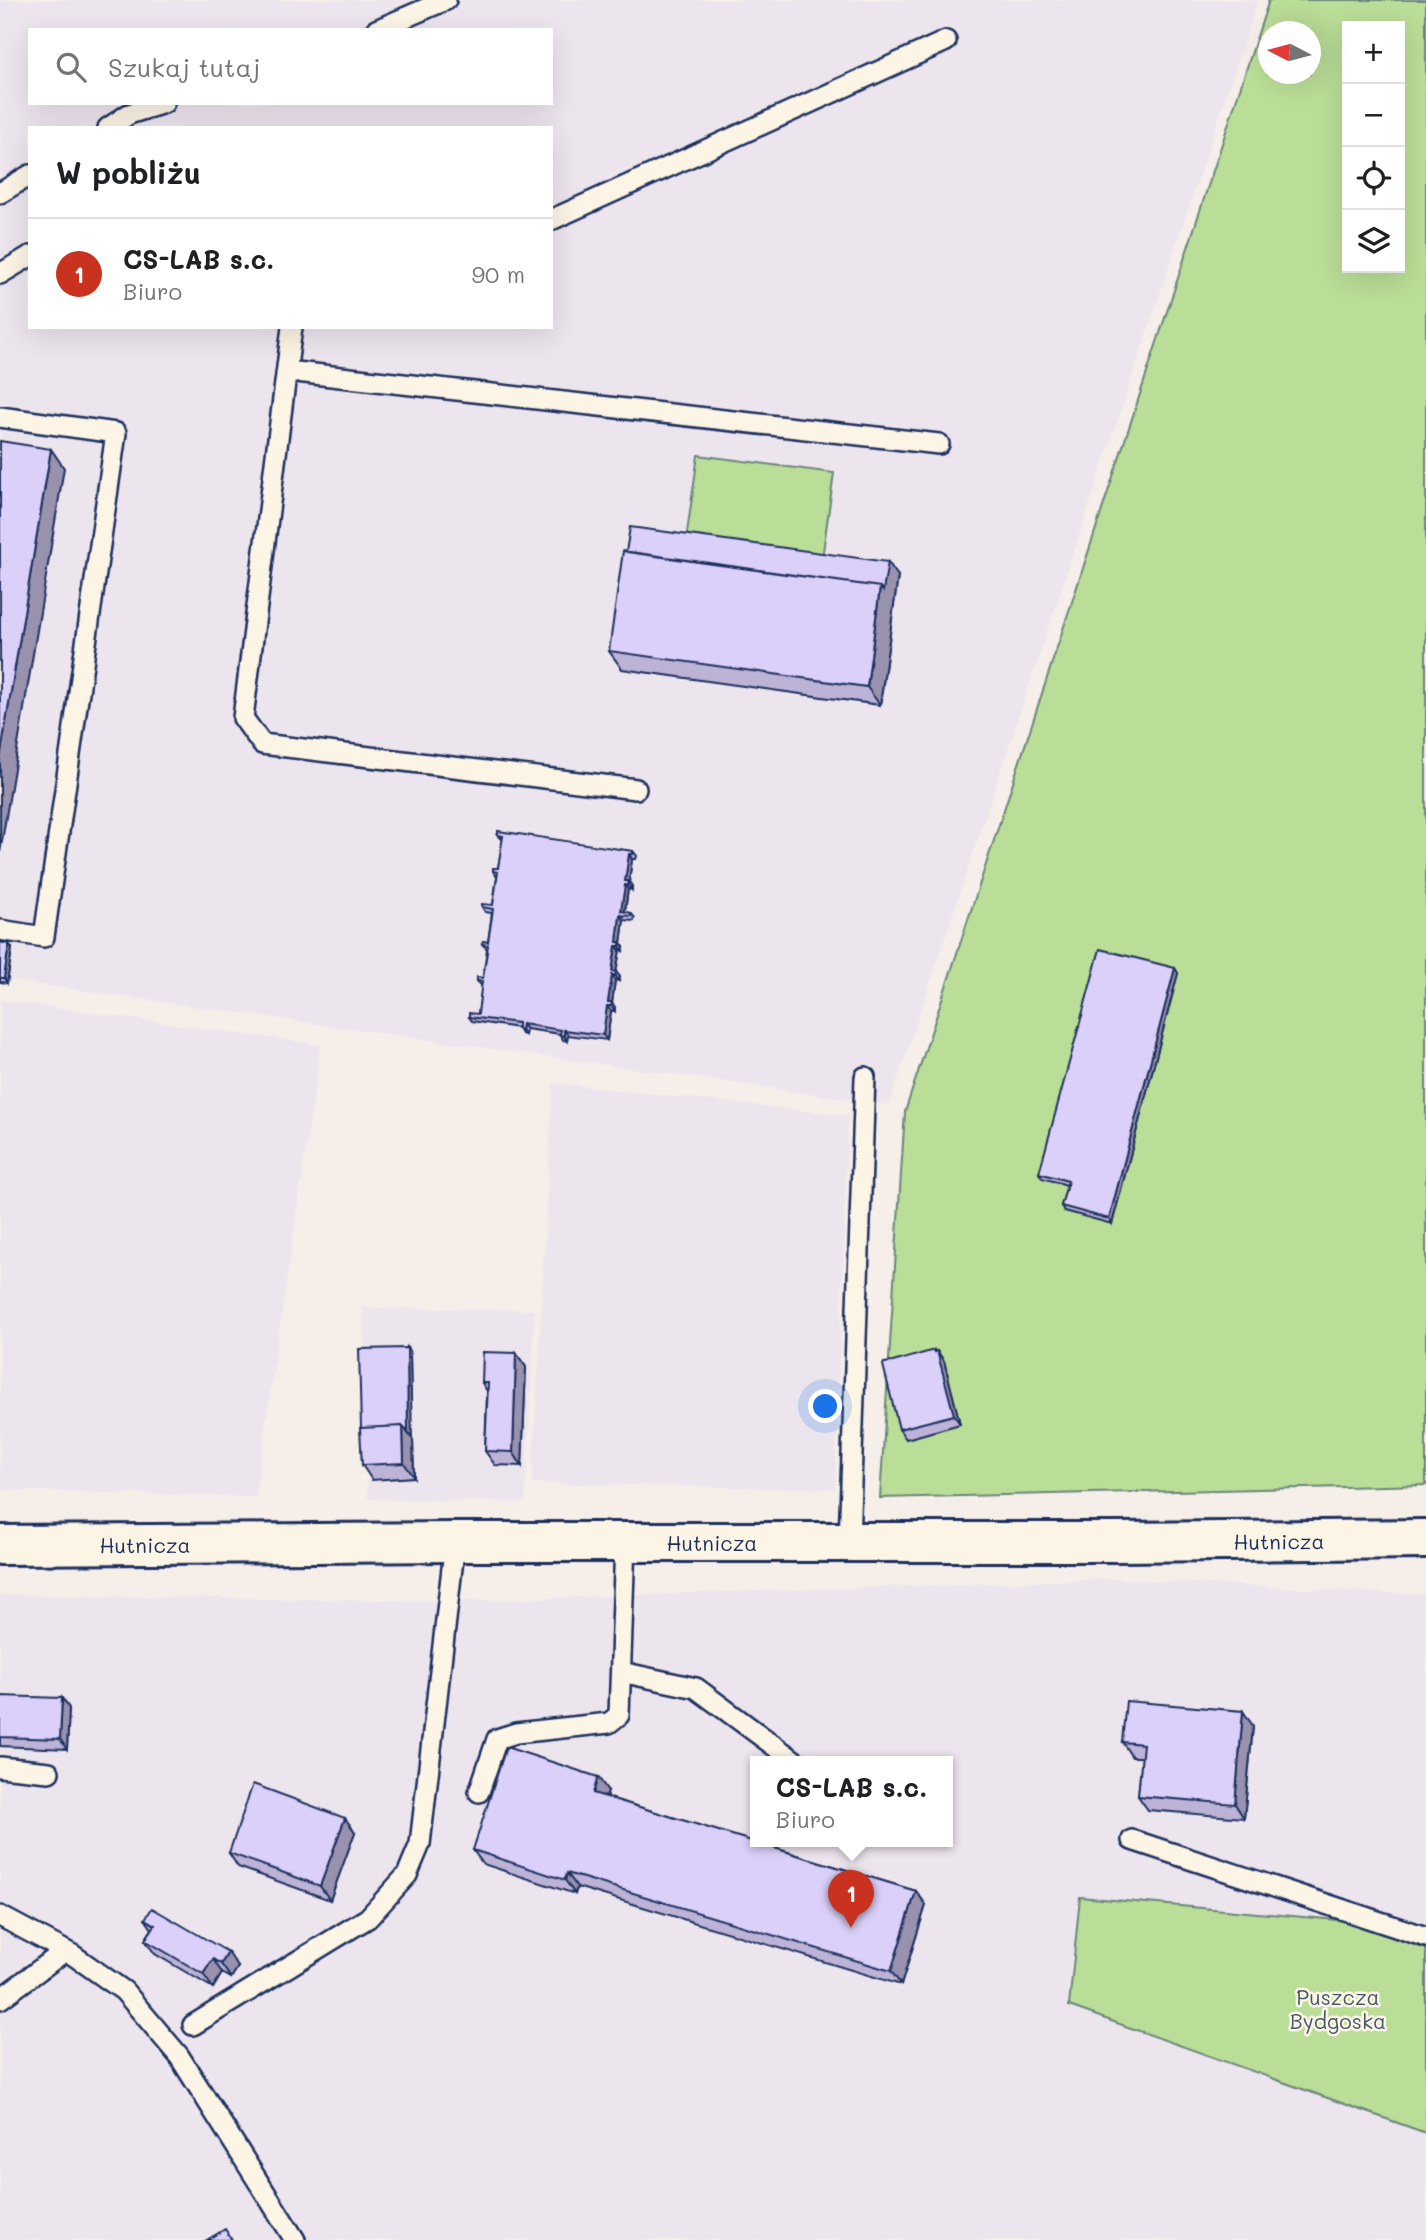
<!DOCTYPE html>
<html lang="pl">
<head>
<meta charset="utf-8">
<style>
	body { margin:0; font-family:Mali,sans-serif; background:#f6f6f6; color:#202124 }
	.controls { position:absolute; right:21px; top:21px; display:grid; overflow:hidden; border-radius:0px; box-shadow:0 7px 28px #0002 }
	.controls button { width:63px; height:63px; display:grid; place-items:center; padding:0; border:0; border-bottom:2px solid #e0e0e0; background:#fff; color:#202124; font:35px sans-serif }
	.compass { position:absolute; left:1258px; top:21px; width:63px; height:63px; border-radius:50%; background:#fff; box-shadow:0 7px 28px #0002; rotate:276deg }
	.you { position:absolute; left:826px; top:1407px; width:24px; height:24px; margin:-18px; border:5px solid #fff; border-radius:50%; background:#1a73e8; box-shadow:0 0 0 10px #1a73e833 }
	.badge { display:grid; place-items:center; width:46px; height:46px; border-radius:50%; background:#c8321e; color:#fff; font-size:23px; font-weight:700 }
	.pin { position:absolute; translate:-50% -58px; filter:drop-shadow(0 2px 4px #0008) }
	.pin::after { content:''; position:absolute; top:37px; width:24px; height:21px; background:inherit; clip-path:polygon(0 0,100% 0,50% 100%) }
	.popup { position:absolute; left:750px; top:1756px; width:203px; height:91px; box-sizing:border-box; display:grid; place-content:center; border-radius:0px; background:#fff; filter:drop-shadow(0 2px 5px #0005); font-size:23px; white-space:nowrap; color:#757577 }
	.popup b { font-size:26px; color:#202124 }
	.popup::after { content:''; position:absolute; left:50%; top:100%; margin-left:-14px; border:14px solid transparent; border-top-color:#fff }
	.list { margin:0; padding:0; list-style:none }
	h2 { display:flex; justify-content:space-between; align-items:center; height:91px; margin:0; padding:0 28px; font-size:30px }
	h2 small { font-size:23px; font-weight:400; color:#757577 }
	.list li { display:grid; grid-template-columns:46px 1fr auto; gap:21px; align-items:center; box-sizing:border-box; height:112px; padding:0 28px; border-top:2px solid #e0e0e0 }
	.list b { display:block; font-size:26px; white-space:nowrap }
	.list p { margin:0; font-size:23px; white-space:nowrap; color:#757577 }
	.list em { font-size:23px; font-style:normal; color:#757577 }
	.icon { flex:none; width:38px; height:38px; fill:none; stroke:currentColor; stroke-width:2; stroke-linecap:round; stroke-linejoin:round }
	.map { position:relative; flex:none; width:1426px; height:2240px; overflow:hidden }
	.search { position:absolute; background:#fff; box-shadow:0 7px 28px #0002; left:28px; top:28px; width:525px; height:77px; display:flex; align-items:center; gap:18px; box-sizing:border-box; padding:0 24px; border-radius:0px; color:#757577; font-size:26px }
	.panel { position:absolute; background:#fff; box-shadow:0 7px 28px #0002; left:28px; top:126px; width:525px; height:203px; border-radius:0px }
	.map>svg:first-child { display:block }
	.built { fill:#ede5ee; fill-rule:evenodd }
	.green { fill:#badd97; stroke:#6a867a; stroke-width:2; fill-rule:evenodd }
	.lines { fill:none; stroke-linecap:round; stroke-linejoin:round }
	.lane-casing { stroke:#1b2f5e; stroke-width:24 }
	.street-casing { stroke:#1b2f5e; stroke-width:44 }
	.lane { stroke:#fcf5e5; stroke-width:19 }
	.street { stroke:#fcf5e5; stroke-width:38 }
	.wall { fill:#bcb3d6; stroke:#1b2f5e; stroke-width:2 }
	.shaded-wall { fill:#9992ae; stroke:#1b2f5e; stroke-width:2 }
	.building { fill:#dbd0f9; stroke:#1b2f5e; stroke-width:2 }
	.labels { text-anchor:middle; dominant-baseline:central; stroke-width:5; stroke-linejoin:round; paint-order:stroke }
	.street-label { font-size:21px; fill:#1b2f5e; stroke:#fcf5e5 }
	.park-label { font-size:21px; fill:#435a6c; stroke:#fcf5e5 }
</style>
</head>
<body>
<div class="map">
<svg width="1426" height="2240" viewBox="0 0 1426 2240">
	<rect width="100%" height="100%" fill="#f5eee9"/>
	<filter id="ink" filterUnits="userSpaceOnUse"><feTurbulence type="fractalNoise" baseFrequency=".0143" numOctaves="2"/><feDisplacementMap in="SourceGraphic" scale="14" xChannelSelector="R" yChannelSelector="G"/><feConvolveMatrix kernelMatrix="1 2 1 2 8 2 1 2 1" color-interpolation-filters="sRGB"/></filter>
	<g filter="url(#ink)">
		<path class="built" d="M0,0H1258L889,1105L0,979ZM30,30H551V103H30ZM30,128H551V327H30Z
			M0,1000L321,1045L255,1497L0,1490Z
			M553,1083L848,1116L835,1489L532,1483Z
			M363,1308L535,1310L525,1502L368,1499Z
			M1115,1579L1426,1595V2240H0V1595L464,1601ZM755,1762H947V1842H755Z"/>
		<path class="green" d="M1269,0H1426V1485L880,1498L905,1112ZM1347,26H1400V268H1347ZM1268,32H1310V74H1268Z
			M698,455L834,473L821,566L685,547Z
			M1080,1897L1426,1928V2133L1069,2006Z"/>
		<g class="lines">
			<g class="lane-casing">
				<path id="lane" d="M376,30L446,0
					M108,128L129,114L164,103
					M0,193L30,175
					M551,220L946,41
					M0,274L30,256
					M292,327L243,718L262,744L636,789
					M287,371L939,444
					M0,417L116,433L44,937L0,930
					M849,1542L865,1077
					M621,1672L696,1688L796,1762
					M0,1767L49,1772
					M479,1792L497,1739L516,1733L609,1723L619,1715L625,1542
					M1132,1840L1426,1937
					M0,1916L73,1955L124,1991L179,2056L295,2240
					M0,1999L65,1951
					M193,2025L368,1918L407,1875L420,1844L455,1542"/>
			</g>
			<g class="street-casing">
				<g id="street">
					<path id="s1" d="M0,1545L455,1542H1117L1426,1539"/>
				</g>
			</g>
			<use href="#lane" class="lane"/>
			<use href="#street" class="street"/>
		</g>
		<path class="wall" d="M898,576L880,705L622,669L609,651Z
			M498,835L633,851L637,856L636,859H632L629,882L632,886V890L628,889L625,912L631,913L635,918L634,921L624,920L621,943L624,947L623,951L620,950L616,972L620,977L619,981L615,980L612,1003L615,1007V1011H611L607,1040L568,1035L567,1041L563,1040L560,1034L526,1029L525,1035L521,1034L518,1028L472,1021L469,1017L478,1014L482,986L477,981L483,978L487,949L482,944L488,942L492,913L485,912L482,907L493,905L497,877L493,871L498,868L503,840Z
			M0,942L9,944L12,948L7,983L0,982Z
			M1178,973L1112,1224L1064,1211L1061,1206L1067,1185L1042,1178L1039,1173Z
			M407,1348L410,1353L411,1438L413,1440L414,1477L372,1480L362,1465L361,1428Z
			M934,1350L935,1352L937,1351L944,1361L960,1424L906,1439L899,1429Z
			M516,1353L526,1367L522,1466L495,1465L485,1451L487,1391L482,1383Z
			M0,1696L69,1708L67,1749L0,1746Z
			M1253,1726L1244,1818L1148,1810L1138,1796L1142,1757H1132L1122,1742Z
			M608,1791L606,1797L916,1891L926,1905L901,1985L577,1887L575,1894L483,1864L473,1850Z
			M355,1832L330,1900L238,1867L229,1853Z
			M145,1919L238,1967L231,1978L222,1973L213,1988L155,1954L145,1940L152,1929Z"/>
		<path class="shaded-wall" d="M51,449L64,468L0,853V758Z
			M888,562L898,576L880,705L867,687L880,587Z
			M629,854L632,859L629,882L632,886V890L625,881Z
			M625,885L628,889L624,916L621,911Z
			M620,915L624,920L621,943L624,947L623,951L617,942Z
			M9,944L12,948L7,983L4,978Z
			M616,946L620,950L616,972L620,977L619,981L612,971Z
			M1175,968L1178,973L1112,1224L1109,1219Z
			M612,975L615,980L612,1003L615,1007V1011L608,1002Z
			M607,1006L611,1011L607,1040L603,1035Z
			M522,1024L526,1029L525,1035L521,1030Z
			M564,1030L568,1035L567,1041L564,1036Z
			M407,1348L410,1353L412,1438L408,1433Z
			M934,1350L939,1357L937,1351L944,1361L960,1424L954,1415Z
			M516,1353L526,1367L522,1466L513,1452Z
			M403,1426L413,1440L414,1477L404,1463Z
			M62,1698L69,1708L67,1749L60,1739Z
			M1243,1711L1253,1726L1244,1818L1235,1804Z
			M598,1777L608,1791L603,1807L593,1793Z
			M345,1818L355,1832L330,1900L320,1886Z
			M567,1873L577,1887L575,1894L565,1880Z
			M916,1891L926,1905L901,1985L891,1971Z
			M228,1952L238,1967L231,1978L221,1964Z
			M213,1959L222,1973L213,1988L203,1974Z"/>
		<path class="building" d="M0,441L51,449L0,758Z
			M630,527L888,562L883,591L880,587L626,552Z
			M623,551L880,587L867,687L609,651Z
			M498,831L633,851V854H629L625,881H628V885H625L621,911L631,913V916L620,915L617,942H620V946H616L612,971L616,972L615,976L612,975L608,1002H612L611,1006H607L603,1035L564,1030V1036L560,1035L561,1030L522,1024L521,1030L518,1029V1023L469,1017V1013L478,1014L482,981H477V977L483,978L488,945L482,944L483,941L488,942L493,909L482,907V904L493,905L498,872L493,871V868H498L503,836L498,835Z
			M0,942L9,944L4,978H0Z
			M1100,949L1175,968L1109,1219L1061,1206L1068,1181L1039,1173Z
			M407,1348L408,1433L403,1426L361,1428L359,1349Z
			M934,1350V1352L937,1351L954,1415L899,1429L883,1365L884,1363L893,1362Z
			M483,1352L516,1353L513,1452L485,1451L488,1383H482Z
			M403,1426L404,1463L362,1465L360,1428Z
			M0,1696L62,1698L60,1739L0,1737Z
			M1126,1701L1243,1711L1235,1804L1138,1796L1143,1744L1122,1742Z
			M506,1747L598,1777L593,1793L916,1891L891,1971L567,1873L565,1880L473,1850Z
			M253,1784L345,1818L320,1886L229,1853Z
			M152,1908L228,1952L221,1964L213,1959L203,1974L145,1940L155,1925L145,1919Z
			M225,2229L232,2240H207Z"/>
	</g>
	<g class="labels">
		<g class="street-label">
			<text stroke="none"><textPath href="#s1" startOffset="1279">Hutnicza</textPath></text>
			<text stroke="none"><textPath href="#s1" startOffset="712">Hutnicza</textPath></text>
			<text stroke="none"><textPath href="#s1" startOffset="145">Hutnicza</textPath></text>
		</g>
		<g class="park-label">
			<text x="1338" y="1996">Puszcza<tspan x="1338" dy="24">Bydgoska</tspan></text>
		</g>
	</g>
</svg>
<div class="controls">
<button>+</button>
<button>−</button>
<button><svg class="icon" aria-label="locate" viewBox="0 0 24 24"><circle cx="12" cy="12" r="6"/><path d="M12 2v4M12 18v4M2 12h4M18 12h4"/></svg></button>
<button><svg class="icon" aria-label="layers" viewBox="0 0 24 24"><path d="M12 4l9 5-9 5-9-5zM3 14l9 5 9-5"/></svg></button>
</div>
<svg class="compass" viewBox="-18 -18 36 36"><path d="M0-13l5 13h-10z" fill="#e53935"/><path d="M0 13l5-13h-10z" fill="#757577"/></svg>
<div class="you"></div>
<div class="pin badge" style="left:851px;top:1928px">1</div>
<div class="popup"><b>CS-LAB s.c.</b>Biuro</div>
<div class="search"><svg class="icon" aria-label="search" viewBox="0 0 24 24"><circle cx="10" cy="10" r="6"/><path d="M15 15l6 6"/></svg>Szukaj tutaj</div>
<section class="panel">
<h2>W pobliżu<small></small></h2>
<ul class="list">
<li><span class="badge">1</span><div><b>CS-LAB s.c.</b><p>Biuro</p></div><em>90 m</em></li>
</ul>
</section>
</div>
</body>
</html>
